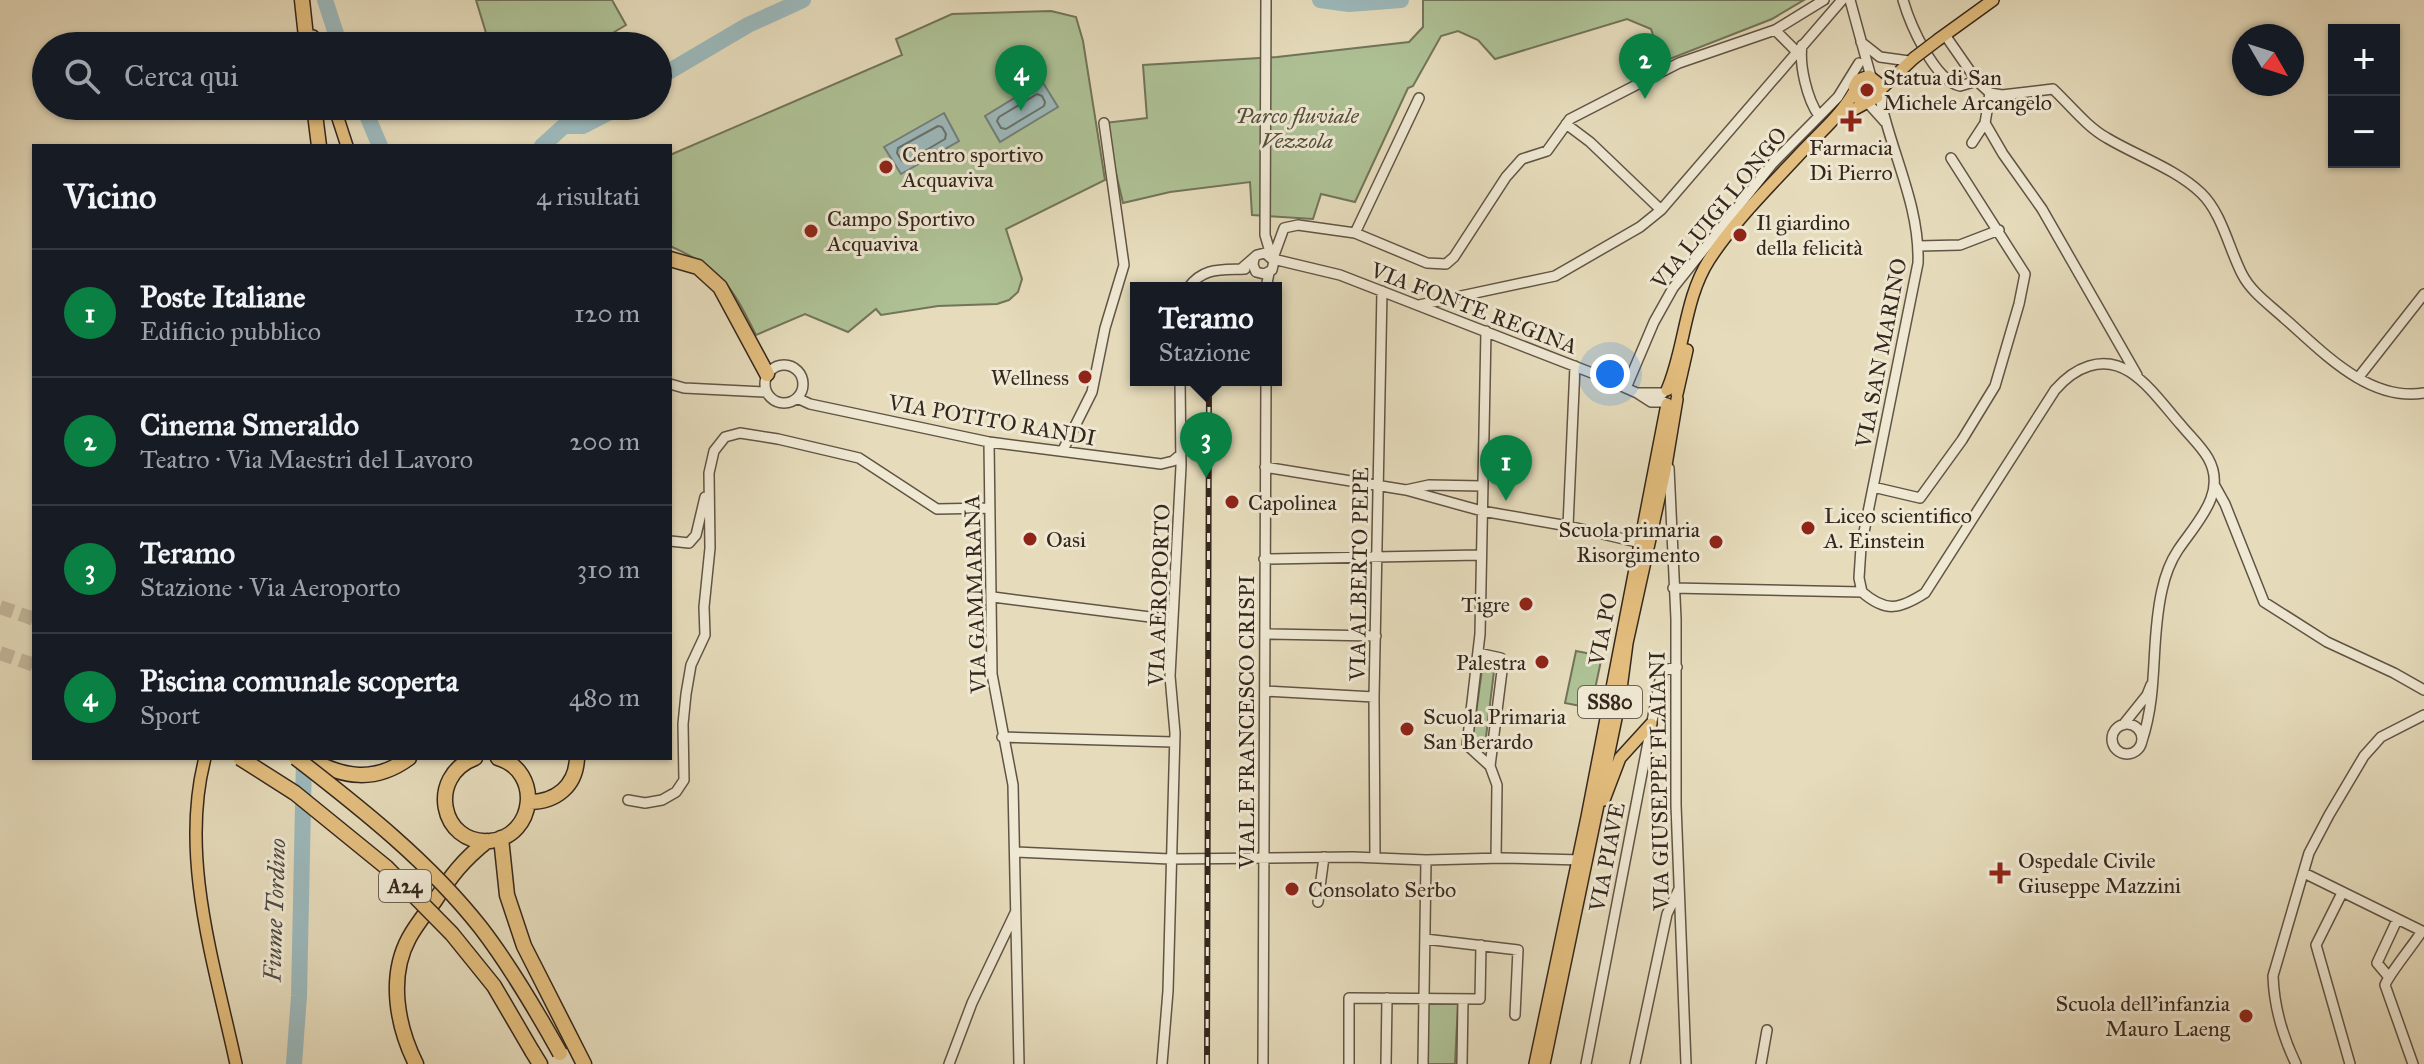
<!DOCTYPE html>
<html lang="it">
<head>
<meta charset="utf-8">
<style>
	body { margin:0; font-family:"IM FELL Great Primer",serif; background:#242831; color:#f1f3f6 }
	.controls { position:absolute; right:24px; top:24px; display:grid; overflow:hidden; border-radius:0px; box-shadow:0 2px 6px #0004 }
	.controls button { width:72px; height:72px; display:grid; place-items:center; padding:0; border:0; border-bottom:2px solid #363941; background:#171b24; color:#f1f3f6; font:40px sans-serif }
	.compass { position:absolute; left:2232px; top:24px; width:72px; height:72px; border-radius:50%; background:#171b24; box-shadow:0 2px 6px #0004; rotate:129deg }
	.you { position:absolute; left:1610px; top:374px; width:28px; height:28px; margin:-20px; border:6px solid #fff; border-radius:50%; background:#1a73e8; box-shadow:0 0 0 12px #1a73e833 }
	.badge { display:grid; place-items:center; width:52px; height:52px; border-radius:50%; background:#0b8043; color:#fff; font-size:26px; font-weight:700 }
	.pin { position:absolute; translate:-50% -66px; filter:drop-shadow(0 2px 4px #0008) }
	.pin::after { content:''; position:absolute; top:42px; width:28px; height:24px; background:inherit; clip-path:polygon(0 0,100% 0,50% 100%) }
	.popup { position:absolute; left:1130px; top:282px; width:152px; height:104px; box-sizing:border-box; display:grid; place-content:center; border-radius:0px; background:#171b24; filter:drop-shadow(0 2px 6px #0005); font-size:26px; white-space:nowrap; color:#9ea1a6 }
	.popup b { font-size:30px; color:#f1f3f6 }
	.popup::after { content:''; position:absolute; left:50%; top:100%; margin-left:-16px; border:16px solid transparent; border-top-color:#171b24 }
	.list { margin:0; padding:0; list-style:none }
	h2 { display:flex; justify-content:space-between; align-items:center; height:104px; margin:0; padding:0 32px; font-size:34px }
	h2 small { font-size:26px; font-weight:400; color:#9ea1a6 }
	.list li { display:grid; grid-template-columns:52px 1fr auto; gap:24px; align-items:center; box-sizing:border-box; height:128px; padding:0 32px; border-top:2px solid #363941 }
	.list b { display:block; font-size:30px; white-space:nowrap }
	.list p { margin:0; font-size:26px; white-space:nowrap; color:#9ea1a6 }
	.list em { font-size:26px; font-style:normal; color:#9ea1a6 }
	.icon { flex:none; width:44px; height:44px; fill:none; stroke:currentColor; stroke-width:2; stroke-linecap:round; stroke-linejoin:round }
	.map { position:relative; flex:none; width:2424px; height:1064px; overflow:hidden }
	.search { position:absolute; background:#171b24; box-shadow:0 2px 6px #0004; left:32px; top:32px; width:640px; height:88px; display:flex; align-items:center; gap:20px; box-sizing:border-box; padding:0 28px; border-radius:44px; color:#9ea1a6; font-size:30px }
	.panel { position:absolute; background:#171b24; box-shadow:0 2px 6px #0004; left:32px; top:144px; width:640px; height:616px; border-radius:0px }
	.map>svg:first-child { display:block }
	.green { fill:#aec296; stroke:#72745a; stroke-width:2 }
	.water { fill:#9cb9bc; stroke:#737f7c; stroke-width:2 }
	.lines { fill:none; stroke-linecap:round; stroke-linejoin:round }
	.shore { stroke:#68706c; stroke-width:2 }
	.river { stroke:#9cb9bc; stroke-width:16 }
	.highway-tunnel { stroke:#c3b89c; stroke-width:14; stroke-dasharray:14 7; stroke-linecap:butt }
	.minor-casing { stroke:#615445; stroke-width:12 }
	.major-casing { stroke:#35271d; stroke-width:14 }
	.highway-casing { stroke:#35271d; stroke-width:17 }
	.minor { stroke:#efe8d3; stroke-width:9 }
	.major { stroke:#e3be7e; stroke-width:11 }
	.highway { stroke:#e3be7e; stroke-width:14 }
	.rail-casing { stroke:#35271d; stroke-width:6 }
	.rail { stroke:#efe8d3; stroke-width:3; stroke-dasharray:9; stroke-linecap:butt }
	.major-bridge-casing { stroke:#35271d; stroke-width:14; stroke-linecap:butt }
	.highway-bridge-casing { stroke:#35271d; stroke-width:17; stroke-linecap:butt }
	.major-bridge { stroke:#e3be7e; stroke-width:11 }
	.highway-bridge { stroke:#e3be7e; stroke-width:14 }
	.poi-dot { fill:#8f2418; stroke:#efe8d3; stroke-width:3 }
	.labels { text-anchor:middle; dominant-baseline:central; stroke-width:6; stroke-linejoin:round; paint-order:stroke }
	.shield { fill:#efe8d3; stroke:#6d6154; stroke-width:2 }
	.shield-label { font-size:20px; font-weight:bold; fill:#35271d }
	.poi-label { font-size:22px; fill:#35271d; stroke:#efe8d3; text-anchor:start }
	.park-label { font-size:22px; font-style:italic; fill:#534e3b; stroke:#efe8d3 }
	.street-label { font-size:22px; fill:#35271d; stroke:#efe8d3 }
	.water-label { font-size:24px; font-style:italic; fill:#4f4c45; stroke:#efe8d3 }
</style>
</head>
<body>
<div class="map">
<svg width="2424" height="1064" viewBox="0 0 2424 1064">
	<rect width="100%" height="100%" fill="#e6dcbc"/>
	<filter id="stains"><feTurbulence type="fractalNoise" baseFrequency=".0025" numOctaves="4"/><feColorMatrix values="0 0 0 0 .2 0 0 0 0 .09 0 0 0 0 .02 0 0 0 .5 -.17"/></filter>
	<radialGradient id="worn" r=".72"><stop offset=".6" stop-color="#630" stop-opacity="0"/><stop offset="1" stop-color="#630" stop-opacity=".3"/></radialGradient>
	<path class="green" d="M476,0H612L626,25L591,46H490Z
		M1423,0H1804L1772,19L1662,62L1651,29L1627,19L1495,59L1478,40L1458,31L1441,36L1413,86L1408,88L1355,202L1321,194L1313,219L1252,215L1250,182L1170,192L1123,203L1104,123L1147,118L1143,65L1277,57L1409,42L1423,27Z
		M1051,11L1076,17L1083,41L1105,180L1006,229L1022,279L1018,292L1009,300L997,304L938,306L881,315L876,309L848,332L805,314L756,335C731,285 722,269 670,246V155L902,55L896,39L952,14Z
		M1576,651L1602,656L1591,708L1565,703Z
		M1483,662L1495,663L1485,745L1472,743Z
		M1427,1004H1458L1455,1064H1427Z"/>
	<path class="water" d="M1042,81L1058,107L1000,142L985,116Z
		M944,113L959,141L901,174L884,147Z"/>
	<g class="lines">
		<path class="shore" d="M1037,94L1042,96L1045,102L1044,106L1006,129L1001,128L997,121L999,117Z
			M938,126L942,127L946,134L945,139L906,162L902,161L897,153L898,148Z"/>
		<path class="river" d="M325,0L340,46
			M1320,0L1349,4L1401,0
			M658,78L748,25L803,0
			M363,106L380,146
			M542,146L564,126H583L622,106
			M294,1064L299,996L304,758"/>
		<path class="highway-tunnel" d="M0,607L34,619
			M0,653L34,665"/>
		<g class="minor-casing">
			<path id="minor" d="M1266,0L1265,235L1271,255
				M1850,0L1871,77
				M1903,0C1910,24 1934,80 1960,86L1977,81
				M1775,30L1796,51
				M1945,35L1977,81L1990,93
				M1861,42L1880,57L1909,61
				M1802,45C1799,65 1807,99 1819,116
				M1990,93L2002,95L2053,89C2070,105 2087,127 2107,138C2137,156 2176,169 2201,193C2222,213 2229,249 2242,274C2251,292 2270,305 2284,318C2322,351 2368,402 2424,393
				M1990,93L1985,123L2003,154L2042,209L2137,375
				M1867,102L1885,122
				M1566,124L1590,142L1661,210
				M1972,143L1985,123
				M1355,233L1419,98
				M1919,246L1960,245L1999,230
				M1273,258L1284,228L1298,225L1355,233L1427,263L1446,264L1454,257L1506,177L1522,159L1547,151L1570,119L1679,63L1775,30L1824,0
				M1273,259L1340,275L1592,373L1637,393L1651,402H1664
				M1241,269L1257,255L1265,253L1274,261L1272,270L1264,274L1256,272L1253,265L1254,258
				M1188,288C1203,267 1221,270 1245,269
				M1266,288L1269,273
				M1419,305L1555,276L1640,227L1661,210L1842,0
				M1486,331L1480,634L1467,745L1490,766L1497,785L1496,858
				M765 384a19 19 0 1 1 38 0a19 19 0 1 1-38 0Z
				M2358,378L2424,294
				M670,384L684,388L766,392
				M1626,388L1654,322L1673,288L1773,163L1838,97L1859,63
				M1637,393H1663
				M797,398L810,404L989,442L1161,464L1173,461L1180,455
				M989,442L992,674L1013,785L1019,1064
				M1063,450L1092,392L1105,328L1124,265L1104,123
				M1265,467L1406,490L1482,511L1568,526L1641,543
				M1669,468L1676,619V805L1686,1064
				M2215,486L2225,504L2264,602L2327,642L2394,673L2424,690
				M1873,487L1920,498L1962,440L1995,386L2019,304L2025,274L1951,158
				M1406,490L1429,485L1482,486
				M1568,526L1575,366
				M670,541L689,543L696,535L705,497
				M1264,559L1480,555
				M1673,588L1862,592
				M1862,592C1886,613 1900,609 1925,593L2055,390C2074,368 2102,354 2130,372C2150,385 2165,407 2181,425C2190,436 2201,446 2208,458C2228,493 2196,523 2178,550C2170,562 2165,576 2162,590C2150,642 2159,689 2142,741
				M1862,592L1859,578L1861,547L1918,263C1920,205 1890,150 1879,94
				M993,597L1158,618L1172,617
				M1266,634L1376,636
				M1478,653L1501,658L1503,663L1490,766
				M1265,691L1374,697
				M2112 739a15 15 0 1 1 30 0a15 15 0 1 1-30 0Z
				M2123,725L2147,695L2151,685
				M1002,737L1173,742
				M628,800L645,803L662,800L676,792L684,780L683,724L686,694L691,665L705,635L704,607L710,548L709,473L714,451L725,437L740,433L778,439L859,458L937,509L990,508
				M1015,852L1170,859L1353,857L1426,860L1502,858L1582,860
				M1375,858L1374,697L1382,291
				M2304,873L2424,932
				M2342,893L2316,945L2350,1064
				M1318,902L1324,857
				M1425,939L1518,950L1515,1015
				M2388,976L2377,963L2397,920
				M949,1064L972,1003L1015,913
				M1162,1064L1168,991L1175,733L1170,676L1181,466L1180,380
				M1263,1064L1266,380
				M1349,1064V998L1480,999L1481,945
				M1386,1064L1387,998
				M1423,1064L1426,860
				M1462,1064L1463,999
				M1586,1064L1660,680L1664,670L1677,667
				M1635,1064L1667,914L1679,889
				M1761,1064L1767,1030
				M2296,1064C2283,1037 2274,1005 2273,976L2309,853L2329,815L2364,756L2381,737L2424,715
				M2413,1064L2385,985C2389,974 2414,944 2422,931"/>
		</g>
		<g class="major-casing">
			<path id="major" d="M313,36L316,46
				M1939,39L1993,0
				M1880,90L1914,58
				M334,106L347,146
				M1840,117L1877,97L1878,83L1869,76L1858,80L1854,87L1856,97L1865,102
				M1667,390C1685,349 1684,299 1709,260C1733,223 1767,189 1797,157C1817,135 1839,118 1854,92
				M1677,394L1687,350
				M205,758C179,857 215,966 236,1064
				M1604,800L1620,758L1651,724
				M1535,1064L1587,817L1667,404
				M1544,1064L1619,704L1627,643L1665,471L1677,399"/>
		</g>
		<g class="highway-casing">
			<path id="highway" d="M302,0L307,46
				M314,106L319,146
				M670,259L698,267L720,287L767,374
				M308,758C343,778 375,783 409,758
				M475,758C427,776 440,845 490,841C536,836 542,771 498,758
				M529,802C556,802 576,786 577,758
				M501,838L507,895L524,946L584,1064
				M532,1051L540,1064
				M416,1064C397,1026 388,977 409,938C416,925 426,913 434,902C451,876 462,861 487,841"/>
		</g>
		<use href="#minor" class="minor"/>
		<use href="#major" class="major"/>
		<use href="#highway" class="highway"/>
		<g class="rail-casing">
			<path id="rail" d="M1207,1064L1209,380"/>
		</g>
		<use href="#rail" class="rail"/>
		<g class="major-bridge-casing">
			<path id="major-bridge" d="M1914,58L1939,39"/>
		</g>
		<g class="highway-bridge-casing">
			<path id="highway-bridge" d="M240,758L295,793L386,867L452,934L494,986L532,1051
				M296,758C362,809 429,862 481,928C511,967 536,1010 560,1053"/>
		</g>
		<use href="#major-bridge" class="major-bridge"/>
		<use href="#highway-bridge" class="highway-bridge"/>
	</g>
	<g class="poi-dot">
		<circle cx="1867" cy="90" r="8"/>
		<path d="M1847 109h8v8h8v8h-8v8h-8v-8h-8v-8h8z"/>
		<circle cx="886" cy="167" r="8"/>
		<circle cx="811" cy="231" r="8"/>
		<circle cx="1740" cy="235" r="8"/>
		<circle cx="1085" cy="377" r="8"/>
		<circle cx="1232" cy="502" r="8"/>
		<circle cx="1808" cy="528" r="8"/>
		<circle cx="1030" cy="539" r="8"/>
		<circle cx="1716" cy="542" r="8"/>
		<circle cx="1526" cy="604" r="8"/>
		<circle cx="1542" cy="662" r="8"/>
		<circle cx="1407" cy="729" r="8"/>
		<path d="M1996 861h8v8h8v8h-8v8h-8v-8h-8v-8h8z"/>
		<circle cx="1292" cy="889" r="8"/>
		<circle cx="2246" cy="1016" r="8"/>
	</g>
	<g class="labels">
		<g class="shield">
			<rect x="1578" y="686" width="64" height="32" rx="6"/>
			<rect x="379" y="870" width="52" height="32" rx="6"/>
		</g>
		<g class="shield-label">
			<text x="1610" y="702">SS80</text>
			<text x="405" y="886">A24</text>
		</g>
		<g class="poi-label">
			<text x="1883" y="77">Statua di San<tspan x="1883" dy="25">Michele Arcangelo</tspan></text>
			<text x="1851" y="147" text-anchor="middle">Farmacia<tspan x="1851" dy="25">Di Pierro</tspan></text>
			<text x="902" y="154">Centro sportivo<tspan x="902" dy="25">Acquaviva</tspan></text>
			<text x="827" y="218">Campo Sportivo<tspan x="827" dy="25">Acquaviva</tspan></text>
			<text x="1756" y="222">Il giardino<tspan x="1756" dy="25">della felicità</tspan></text>
			<text x="1069" y="377" text-anchor="end">Wellness</text>
			<text x="1248" y="502">Capolinea</text>
			<text x="1824" y="515">Liceo scientifico<tspan x="1824" dy="25">A. Einstein</tspan></text>
			<text x="1700" y="529" text-anchor="end">Scuola primaria<tspan x="1700" dy="25">Risorgimento</tspan></text>
			<text x="1046" y="539">Oasi</text>
			<text x="1510" y="604" text-anchor="end">Tigre</text>
			<text x="1526" y="662" text-anchor="end">Palestra</text>
			<text x="1423" y="716">Scuola Primaria<tspan x="1423" dy="25">San Berardo</tspan></text>
			<text x="2018" y="860">Ospedale Civile<tspan x="2018" dy="25">Giuseppe Mazzini</tspan></text>
			<text x="1308" y="889">Consolato Serbo</text>
			<text x="2230" y="1003" text-anchor="end">Scuola dell'infanzia<tspan x="2230" dy="25">Mauro Laeng</tspan></text>
		</g>
		<g class="park-label">
			<text x="1297" y="115">Parco fluviale<tspan x="1297" dy="25">Vezzola</tspan></text>
		</g>
		<g class="street-label">
			<text transform="translate(1719 208) rotate(-51)">VIA LUIGI LONGO</text>
			<text transform="translate(1474 308) rotate(21)">VIA FONTE REGINA</text>
			<text transform="translate(1881 353) rotate(-79)">VIA SAN MARINO</text>
			<text transform="translate(992 420) rotate(10)">VIA POTITO RANDI</text>
			<text transform="translate(1359 574) rotate(-89)">VIA ALBERTO PEPE</text>
			<text transform="translate(975 594) rotate(-92)">VIA GAMMARANA</text>
			<text transform="translate(1159 595) rotate(-88)">VIA AEROPORTO</text>
			<text transform="translate(1603 629) rotate(-79)">VIA PO</text>
			<text transform="translate(1246 722) rotate(-90)">VIALE FRANCESCO CRISPI</text>
			<text transform="translate(1659 781) rotate(-91)">VIA GIUSEPPE FLAIANI</text>
			<text transform="translate(1607 857) rotate(-79)">VIA PIAVE</text>
		</g>
		<g class="water-label">
			<text transform="translate(275 910) rotate(-88)">Fiume Tordino</text>
		</g>
	</g>
	<rect width="100%" height="100%" filter="url(#stains)"/>
	<rect width="100%" height="100%" fill="url(#worn)"/>
</svg>
<div class="controls">
<button>+</button>
<button>−</button>
</div>
<svg class="compass" viewBox="-18 -18 36 36"><path d="M0-13l5 13h-10z" fill="#e53935"/><path d="M0 13l5-13h-10z" fill="#9ea1a6"/></svg>
<div class="you"></div>
<div class="pin badge" style="left:1506px;top:501px">1</div>
<div class="pin badge" style="left:1645px;top:99px">2</div>
<div class="pin badge" style="left:1206px;top:478px">3</div>
<div class="popup"><b>Teramo</b>Stazione</div>
<div class="pin badge" style="left:1021px;top:111px">4</div>
<div class="search"><svg class="icon" aria-label="search" viewBox="0 0 24 24"><circle cx="10" cy="10" r="6"/><path d="M15 15l6 6"/></svg>Cerca qui</div>
<section class="panel">
<h2>Vicino<small>4 risultati</small></h2>
<ul class="list">
<li><span class="badge">1</span><div><b>Poste Italiane</b><p>Edificio pubblico</p></div><em>120 m</em></li>
<li><span class="badge">2</span><div><b>Cinema Smeraldo</b><p>Teatro · Via Maestri del Lavoro</p></div><em>200 m</em></li>
<li><span class="badge">3</span><div><b>Teramo</b><p>Stazione · Via Aeroporto</p></div><em>310 m</em></li>
<li><span class="badge">4</span><div><b>Piscina comunale scoperta</b><p>Sport</p></div><em>480 m</em></li>
</ul>
</section>
</div>
</body>
</html>
